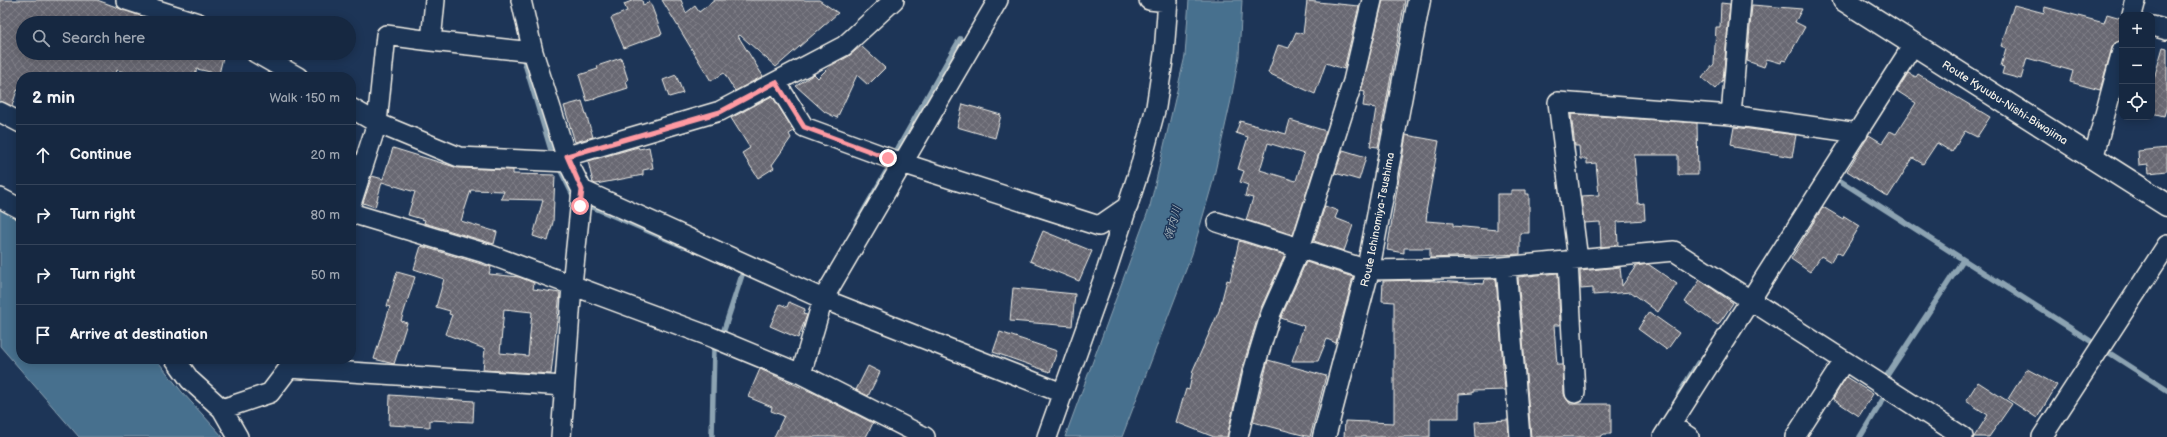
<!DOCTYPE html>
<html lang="en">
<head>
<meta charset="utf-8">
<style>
	body { margin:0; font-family:"Balsamiq Sans","Klee One",sans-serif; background:#1f3048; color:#f1f3f6 }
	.controls { position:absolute; right:12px; top:12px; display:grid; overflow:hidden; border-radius:8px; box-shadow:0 2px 10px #0003 }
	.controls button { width:36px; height:36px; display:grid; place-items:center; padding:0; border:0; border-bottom:1px solid #35445a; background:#162841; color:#f1f3f6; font:20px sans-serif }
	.stop { position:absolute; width:12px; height:12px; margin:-9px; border:3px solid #ff9aa2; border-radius:50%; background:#fff }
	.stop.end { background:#ff9aa2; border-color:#fff; box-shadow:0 1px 4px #0008 }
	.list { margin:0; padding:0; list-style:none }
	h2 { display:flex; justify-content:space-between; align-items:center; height:52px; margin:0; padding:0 16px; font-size:17px }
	h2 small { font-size:13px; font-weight:400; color:#9ea6b1 }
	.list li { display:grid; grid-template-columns:26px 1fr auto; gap:12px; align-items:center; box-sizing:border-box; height:60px; padding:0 16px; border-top:1px solid #35445a }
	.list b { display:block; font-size:15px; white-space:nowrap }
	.list em { font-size:13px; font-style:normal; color:#9ea6b1 }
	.icon { flex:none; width:22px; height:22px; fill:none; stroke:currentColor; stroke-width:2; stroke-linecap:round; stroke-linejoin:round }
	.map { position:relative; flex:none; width:2167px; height:437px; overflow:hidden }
	.search { position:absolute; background:#162841; box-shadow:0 2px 10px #0003; left:16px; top:16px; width:340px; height:44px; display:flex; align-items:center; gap:10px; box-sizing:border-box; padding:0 14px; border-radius:22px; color:#9ea6b1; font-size:15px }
	.panel { position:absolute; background:#162841; box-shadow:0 2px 10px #0003; left:16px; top:72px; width:340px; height:292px; border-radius:16px }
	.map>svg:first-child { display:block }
	.water { fill:#466f8e; stroke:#8ca3b2 }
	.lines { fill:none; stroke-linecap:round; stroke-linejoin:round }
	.stream { stroke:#8ca3b2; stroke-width:5.5 }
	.building { fill:url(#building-cross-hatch); stroke:#f4f1e8; fill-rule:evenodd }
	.minor-casing { stroke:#f4f1e8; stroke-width:22 }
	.secondary-casing { stroke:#f4f1e8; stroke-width:25 }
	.minor { stroke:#1d3557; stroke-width:19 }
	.secondary { stroke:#1d3557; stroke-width:22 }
	.route { stroke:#ff9aa2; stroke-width:5 }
	.labels { text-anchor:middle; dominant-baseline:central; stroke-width:3; stroke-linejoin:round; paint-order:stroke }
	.street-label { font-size:11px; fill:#f4f1e8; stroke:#1d3557 }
	.water-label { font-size:12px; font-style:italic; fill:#b7c4c8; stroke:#1d3557 }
</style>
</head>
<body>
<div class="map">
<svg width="2167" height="437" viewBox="0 0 2167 437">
	<defs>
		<pattern id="building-cross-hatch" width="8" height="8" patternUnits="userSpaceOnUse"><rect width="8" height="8" fill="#686772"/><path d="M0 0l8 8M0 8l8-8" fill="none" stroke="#7e7d86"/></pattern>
	</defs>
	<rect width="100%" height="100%" fill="#1d3557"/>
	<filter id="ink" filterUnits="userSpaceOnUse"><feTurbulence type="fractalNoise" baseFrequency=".025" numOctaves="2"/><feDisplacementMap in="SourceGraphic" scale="8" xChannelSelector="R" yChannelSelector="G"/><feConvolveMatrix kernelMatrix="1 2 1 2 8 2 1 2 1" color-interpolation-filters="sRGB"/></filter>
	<g filter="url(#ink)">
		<path class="water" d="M1189,0H1242L1239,56L1231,100L1212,185L1192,254L1122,437H1065L1150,206L1185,56Z
			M0,210L21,221V359H156L182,392L223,437H79L0,346Z"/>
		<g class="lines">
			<path class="stream" d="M524,60L551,150
				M897,150L960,39
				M560,169L575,199
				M1839,180L2092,342
				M593,207L683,246
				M856,224L886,172
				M723,333L743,272L738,270
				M2111,354L2167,390
				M1886,377L1963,260
				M1679,394L1698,363
				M712,437L714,347
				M1860,437L1885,396"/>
		</g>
		<path class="building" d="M0,0H97L152,20L151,23H23V53H206L223,57L219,74L197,69L194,77H139L117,70L115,77H21V92L17,90L12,106L0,101Z
			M634,0H642L643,5L650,2L662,34L624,48L611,18L627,11L624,4Z
			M662,0H681L686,13L695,6L699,12L715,0H819L838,13L776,67L740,35L738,36L763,76L735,91L724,73L711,81Z
			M1383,0H1405L1378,147L1370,146L1376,108L1363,106L1365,92L1361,91Z
			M1307,1L1359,6L1344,69L1326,63L1315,94L1268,73L1278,45L1289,48L1296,32L1303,34Z
			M1721,3L1730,4L1723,80L1715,89L1702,78L1714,64L1716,27H1720Z
			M1752,5L1802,9L1795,22L1805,27L1786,61L1782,60L1781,63L1767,59L1764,67L1747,61Z
			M2014,5L2044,13L2045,7L2104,23L2107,14L2121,18L2122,40L2115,43L2112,48L2100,90L2070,82L2073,71L2027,58L2021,79L2002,74L2004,67L2001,66L2006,48L2001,46Z
			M861,46L885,68L868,85L857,75L837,118L825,112L796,86L814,74L818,78L830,66L849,56Z
			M2163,47L2167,48V106L2164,116L2152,113V85Z
			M621,58L628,80L626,81L628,88L587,101L579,75L598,69L597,66Z
			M1908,73L1916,77L1918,74L1990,117L1977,137L1965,131L1952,152L1937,143L1923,164L1913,158L1888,197L1847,171L1869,135L1882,143L1890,131L1896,134L1916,103L1897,91Z
			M676,75L683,93L669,97L663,80Z
			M772,96L794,131L789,134L791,138L772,165L774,168L758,178L742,153L750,148L731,118Z
			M582,101L593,137L575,142L564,106Z
			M963,104L1001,115L995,138L957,127Z
			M1571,114L1697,123L1698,175H1678V155H1634L1638,204L1644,203L1645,220L1617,222L1618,245L1601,247L1600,222L1584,223L1581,196L1599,195L1596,163L1587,164V159H1580L1579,146H1575Z
			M1290,120L1326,131L1293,235L1246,220L1253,198L1245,196L1248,185L1240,182L1244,171L1238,169L1248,137L1236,133L1240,121L1286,134ZM1268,143L1304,154L1296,181L1260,170Z
			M1734,127L1796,135L1792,157L1734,147V145L1731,144Z
			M1406,135L1439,141L1426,212H1427L1426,221L1453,223V226L1497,230V194H1511V190H1526V194H1529V233H1520V254L1432,258H1430V248H1404V253L1387,250Z
			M638,147L639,149L649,147L653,168L643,170V175L596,184L593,183L588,161Z
			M393,148L458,168L513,170V174L555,175L553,222L548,241L533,236L543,200L501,199L504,191L471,190L461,221L497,232L494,244L424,223L425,220L408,215L415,192L382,182L375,207L363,203L372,176L383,179Z
			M2167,148V171L2149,173L2148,165L2139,166L2138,151Z
			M1343,150L1366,157L1359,180L1335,173Z
			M1325,206L1338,211L1335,218L1353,225L1344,251L1314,241Z
			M1823,207L1843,219L1844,216L1860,226L1842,255L1837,252L1831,262L1821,256L1810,272L1791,259Z
			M1043,231L1092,251L1079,281L1030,261Z
			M1239,241L1285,255L1260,310L1242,369L1227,437H1214L1176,422L1186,389L1189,390L1193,370L1219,311L1227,280L1230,281Z
			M421,246L491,267L489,274L519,277L534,283L533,289L560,293L551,374L483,370L485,349L445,334L452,315L449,314L450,311L436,307L444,279L414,269ZM504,309L532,312L528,356L500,353Z
			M1306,262L1353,277L1336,343L1327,339L1318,361H1292L1304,326L1281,318Z
			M1648,264L1677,284L1658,312L1631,292L1593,295V288L1581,289L1580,271L1620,267L1622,286L1636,266Z
			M397,272L415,277L401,321L407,323L394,364L374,359L390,307L387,306Z
			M1558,273L1560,325H1554L1557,365H1563L1564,394L1570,404H1611V434H1604L1600,437H1531L1518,277Z
			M1485,279H1496L1505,390L1473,391V393L1459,394V418H1430V437H1344L1345,421L1394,423V302L1382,301L1383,281L1419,280L1484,284Z
			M1700,280L1733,303L1718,325L1685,302Z
			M1013,288L1075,294L1072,326L1010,321Z
			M789,302L805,309L803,314L807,315L798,338L770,326L780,304L787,307Z
			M1649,312L1679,333L1667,350L1638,329Z
			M1000,332L1057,351L1050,372L993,352Z
			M1268,360L1326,376L1310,437L1253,422Z
			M868,366L880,372L868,396L856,390Z
			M760,369L816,394L873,423L866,437H774L784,416L771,411L772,407L748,397Z
			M2027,369L2057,385L2037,418L2008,399Z
			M1846,377L1873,394L1859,416L1833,399Z
			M1978,382L2012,404L1989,437H1974L1988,415L1966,401Z
			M390,395L474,401L473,422L430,420V427L389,425Z
			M1508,420L1509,437H1476L1475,422Z"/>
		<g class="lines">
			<g class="minor-casing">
				<path id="minor" d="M126,0L198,23
					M435,0L431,41L533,52
					M521,0L533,52L568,162L582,190L572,285L561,437
					M1149,0L1168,2
					M1741,0L1731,115L1858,133
					M2132,15L2136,0
					M2152,26L2167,30
					M256,53L298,77
					M776,82L804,127L902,163L1099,226L1128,206
					M351,108L377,123L459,157L568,162
					M0,112L21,123
					M567,156L720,111L844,46L894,0
					M2093,159L2122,51
					M582,190L823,299L1062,393
					M0,198L21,209
					M351,204L377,123L386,35L431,41
					M351,213L488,254L709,336L801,374L925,437
					M1217,222L1368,270L1491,268L1674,251L1963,437
					M1578,260L1558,102L1731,115
					M1568,261L1575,393
					M1506,267L1520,437
					M175,359L190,380L222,409L238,437
					M801,374L823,299L998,0
					M222,409L270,393L289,368L564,386
					M1671,425L1689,437
					M1047,437L1107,269L1139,171L1156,107L1164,54L1168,0
					M1238,437L1253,372L1271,313L1300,248L1353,81L1372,0
					M1663,437L1913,45
					M1795,437L1844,361
					M2042,437L2167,245"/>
			</g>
			<g class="secondary-casing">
				<g id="secondary">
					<path id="s1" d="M1844,0L2167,205"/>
					<path id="s2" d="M1324,437L1368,270L1419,0"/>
				</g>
			</g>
			<use href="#minor" class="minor"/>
			<use href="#secondary" class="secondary"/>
		</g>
	</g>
	<g class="lines" filter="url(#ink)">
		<path class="route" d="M580,206L582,190L567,156L720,112L776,82L804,127L888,158"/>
	</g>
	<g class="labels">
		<g class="street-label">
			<text stroke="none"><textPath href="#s1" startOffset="191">Route Kyuubu-Nishi-Biwajima</textPath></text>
			<text stroke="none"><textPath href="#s2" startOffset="224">Route Ichinomiya-Tsushima</textPath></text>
		</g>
		<g class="water-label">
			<text transform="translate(1173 223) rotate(-74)">領内川</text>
		</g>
	</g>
</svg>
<div class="controls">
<button>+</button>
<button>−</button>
<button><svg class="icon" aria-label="locate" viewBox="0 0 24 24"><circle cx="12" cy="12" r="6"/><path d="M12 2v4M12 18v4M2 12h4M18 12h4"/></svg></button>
</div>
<div class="stop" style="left:580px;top:206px"></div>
<div class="stop end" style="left:888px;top:158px"></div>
<div class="search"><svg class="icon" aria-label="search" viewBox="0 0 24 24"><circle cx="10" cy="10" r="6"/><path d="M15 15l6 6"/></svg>Search here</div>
<section class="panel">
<h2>2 min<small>Walk · 150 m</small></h2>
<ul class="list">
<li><svg class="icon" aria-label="ahead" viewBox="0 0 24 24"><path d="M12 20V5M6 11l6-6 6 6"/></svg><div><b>Continue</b></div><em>20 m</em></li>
<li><svg class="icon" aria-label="right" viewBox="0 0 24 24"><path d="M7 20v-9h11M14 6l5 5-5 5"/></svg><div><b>Turn right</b></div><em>80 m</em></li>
<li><svg class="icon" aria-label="right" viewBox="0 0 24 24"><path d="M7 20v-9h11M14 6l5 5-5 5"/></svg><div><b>Turn right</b></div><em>50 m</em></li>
<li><svg class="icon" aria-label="arrive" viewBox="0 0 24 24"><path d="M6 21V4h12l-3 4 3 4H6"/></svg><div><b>Arrive at destination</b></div></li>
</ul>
</section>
</div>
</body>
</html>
